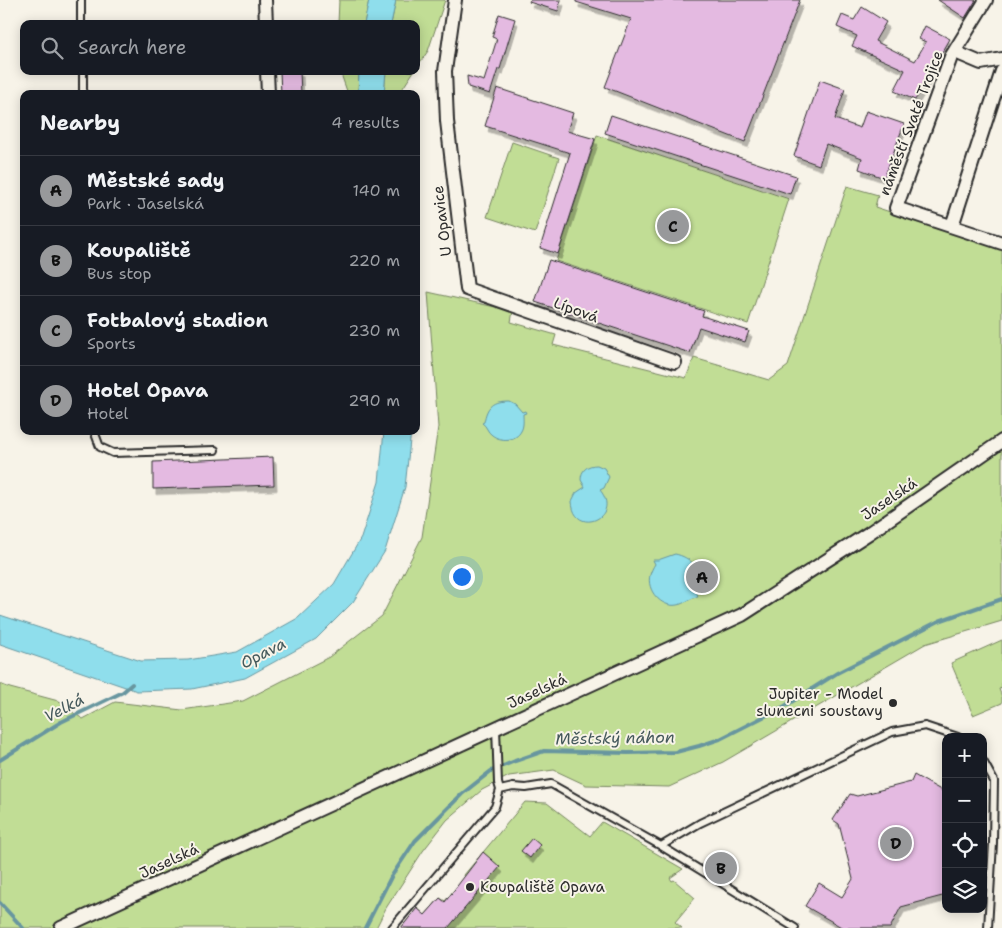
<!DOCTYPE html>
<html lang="en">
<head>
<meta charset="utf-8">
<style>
	body { margin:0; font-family:"Shantell Sans",sans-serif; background:#242831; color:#f1f3f6 }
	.controls { position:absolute; right:15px; bottom:15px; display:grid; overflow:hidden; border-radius:10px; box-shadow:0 2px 12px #0003 }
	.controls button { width:45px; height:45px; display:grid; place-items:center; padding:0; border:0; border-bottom:1px solid #363941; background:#171b24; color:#f1f3f6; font:25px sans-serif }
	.you { position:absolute; left:461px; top:576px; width:18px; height:18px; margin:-12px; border:4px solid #fff; border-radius:50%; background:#1a73e8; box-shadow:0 0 0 8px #1a73e833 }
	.badge { display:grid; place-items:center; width:32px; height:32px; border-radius:50%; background:#98999b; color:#111; font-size:16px; font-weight:700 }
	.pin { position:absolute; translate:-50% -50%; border:2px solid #fff; box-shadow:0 1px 5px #0006 }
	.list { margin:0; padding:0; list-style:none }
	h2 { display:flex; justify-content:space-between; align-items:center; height:65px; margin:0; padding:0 20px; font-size:21px }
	h2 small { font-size:16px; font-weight:400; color:#9ea1a6 }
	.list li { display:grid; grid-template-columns:32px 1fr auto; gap:15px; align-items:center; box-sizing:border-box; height:70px; padding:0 20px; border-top:1px solid #363941 }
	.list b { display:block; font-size:19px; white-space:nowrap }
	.list p { margin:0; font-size:16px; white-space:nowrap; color:#9ea1a6 }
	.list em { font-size:16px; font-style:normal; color:#9ea1a6 }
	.icon { flex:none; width:28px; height:28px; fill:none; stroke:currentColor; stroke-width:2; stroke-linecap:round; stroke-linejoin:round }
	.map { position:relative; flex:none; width:1002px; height:928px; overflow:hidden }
	.search { position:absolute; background:#171b24; box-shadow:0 2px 12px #0003; left:20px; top:20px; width:400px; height:55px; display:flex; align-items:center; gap:12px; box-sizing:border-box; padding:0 18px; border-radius:10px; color:#9ea1a6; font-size:19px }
	.panel { position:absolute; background:#171b24; box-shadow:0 2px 12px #0003; left:20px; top:90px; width:400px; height:345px; border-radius:10px }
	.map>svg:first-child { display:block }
	.green { fill:#c1dd95; stroke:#768460 }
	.water { fill:#8fdeec; stroke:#67969f }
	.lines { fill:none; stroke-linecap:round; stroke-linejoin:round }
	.stream { stroke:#67969f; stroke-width:4 }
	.building { fill:#e4bae1; stroke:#2b2b2b; filter:url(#shadow) }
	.service-casing { stroke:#2b2b2b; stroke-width:10 }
	.minor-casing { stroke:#2b2b2b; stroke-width:16 }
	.service { stroke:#f7f3e8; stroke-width:6 }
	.minor { stroke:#f7f3e8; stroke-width:12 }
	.poi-dot { fill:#2b2b2b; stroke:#f7f3e8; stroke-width:2 }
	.labels { text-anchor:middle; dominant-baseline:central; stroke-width:4; stroke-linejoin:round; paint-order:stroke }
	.street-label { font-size:15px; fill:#2b2b2b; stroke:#f7f3e8 }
	.poi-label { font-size:15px; fill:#2b2b2b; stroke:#f7f3e8; text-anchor:end }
	.water-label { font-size:16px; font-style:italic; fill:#44585b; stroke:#f7f3e8 }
</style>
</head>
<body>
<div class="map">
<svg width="1002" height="928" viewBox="0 0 1002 928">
	<defs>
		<filter id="shadow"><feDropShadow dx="3" dy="5.5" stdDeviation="0" flood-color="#0004"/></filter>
	</defs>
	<rect width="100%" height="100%" fill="#f7f3e8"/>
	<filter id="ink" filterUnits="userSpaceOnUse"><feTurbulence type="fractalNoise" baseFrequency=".02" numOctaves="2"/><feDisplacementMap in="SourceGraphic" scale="10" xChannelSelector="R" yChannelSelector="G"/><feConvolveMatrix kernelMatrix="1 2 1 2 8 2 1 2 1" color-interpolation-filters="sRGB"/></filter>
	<g filter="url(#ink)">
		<path class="green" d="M339,0H369L364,24H338Z
			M396,0H445L428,51L416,68V24H391Z
			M340,71H359L358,94H348Z
			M386,71H414L399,94H384Z
			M597,135L789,199L748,324L556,261Z
			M512,142L559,158L535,233L487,217Z
			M847,186L878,195L875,207L1002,249V621L925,644L723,762L669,787L586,785L554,770L509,776L482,790L447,820L423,851L386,908L376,928H0V684L10,688L62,702L63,706L83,719L115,702L182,710L243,701L329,657L382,616L422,537L438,427L428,292L513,311L511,322L556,335L553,345L686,378L694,358L769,380L788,366Z
			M1002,640V688L999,689L1002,697V703L973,715L951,663Z
			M525,802L547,803L590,836L602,822L683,869L670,878L672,881L674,880L695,898L675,922L682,928H401L417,908L425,915L440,898L445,901L465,877L464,875Z"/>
		<path class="water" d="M369,0H396L391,24H364Z
			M359,71H386L384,94H358Z
			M509,401L515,404L522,412L525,411L526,413L523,414C523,420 524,426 521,431C516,441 501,442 492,435C487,432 487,426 482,423L484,422C487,406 492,401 509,401Z
			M384,431H411L405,487L385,551L353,602L316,639L245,678L192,689L137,691L0,644V615L141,661L188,660L237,652L298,618L334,584L361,538L379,482Z
			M597,465L604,468L609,477L604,488L600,490C623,518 573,538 572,501L576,493L585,487L581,480C581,470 587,465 597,465Z
			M675,554C690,557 703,569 699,585C698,591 696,591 698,597C691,597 685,604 677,605C661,608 646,590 650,575C651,571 653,567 655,564L653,560H658Z"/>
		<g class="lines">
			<path class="stream" d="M0,760L61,722L123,692L132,684
				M0,903L23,928
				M365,928L391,877L415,841L462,794L491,771L515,761L544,751L628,753L676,752L699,746L720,739L785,706L837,673L939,621L1002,599"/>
		</g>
		<path class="building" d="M530,0H561L558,11L529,2Z
			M576,0H800L745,142L605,87L631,19L576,2Z
			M938,0H976L965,18Z
			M862,7L886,22L875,41L915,61L926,42L919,39L925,26L950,39L915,100L894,91L905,70L852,46L857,36L837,27L842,15L854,20Z
			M499,14L515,19L500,69H498L490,94L468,87L467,76L484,81L497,39L492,37Z
			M280,71H300L301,94H281Z
			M820,80L845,89L835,119L860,128L866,111L904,124L884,178L859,169L862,158L826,144L819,165L794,156Z
			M497,88L573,113L567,131L595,139L558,254L540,248L570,153L485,126Z
			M611,115L796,176L790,194L605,133Z
			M549,260L704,311L702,316L749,331L745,342L699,327L690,353L535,302Z
			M273,457L274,485L153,489V462Z
			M914,775L946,793V895L901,907L890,928H843L805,906L819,883L842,897L853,879L839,824L833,820L850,794L857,796L911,782Z
			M532,838L540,845L530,858L521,851Z
			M483,852L500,867L448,928H401L417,908L425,915L440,898L445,902Z"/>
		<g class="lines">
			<g class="service-casing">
				<path id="service" d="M81,0V24
					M83,71V94
					M94,431L100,447L113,453L215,450
					M496,728L498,783L500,790L513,787L526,788L551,784L661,846L795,928
					M983,761L994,781L993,843L988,928
					M661,846L700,823L892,732L925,726L958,737
					M392,928L495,807L500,790"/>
			</g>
			<g class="minor-casing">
				<path id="minor" d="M265,0L266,24
					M455,0L445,71L447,121L467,289L675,362
					M986,0L951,57L896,208L1002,243
					M955,52L981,63L1002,59
					M267,71L268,94
					M952,226L1002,71
					M61,928L742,615L869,533L1002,441"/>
			</g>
			<use href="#service" class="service"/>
			<use href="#minor" class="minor"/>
		</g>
	</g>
	<g class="poi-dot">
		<circle cx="893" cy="703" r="5"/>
		<circle cx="470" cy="887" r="5"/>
	</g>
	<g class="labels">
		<g class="street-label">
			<text transform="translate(911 123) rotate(-69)">náměstí Svaté Trojice</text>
			<text transform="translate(442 221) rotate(-97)">U Opavice</text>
			<text transform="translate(576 310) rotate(20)">Lípová</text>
			<text transform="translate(889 499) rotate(-34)">Jaselská</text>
			<text transform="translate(537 691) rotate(-25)">Jaselská</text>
			<text transform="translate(169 861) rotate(-25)">Jaselská</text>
		</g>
		<g class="poi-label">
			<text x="883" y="694">Jupiter - Model<tspan x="883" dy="17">slunecni soustavy</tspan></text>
			<text x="480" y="887" text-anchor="start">Koupaliště Opava</text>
		</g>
		<g class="water-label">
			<text transform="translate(263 653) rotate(-27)">Opava</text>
			<text transform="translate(64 708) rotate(-28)">Velká</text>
			<text transform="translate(615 738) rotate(-1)">Městský náhon</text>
		</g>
	</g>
</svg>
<div class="controls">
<button>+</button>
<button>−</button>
<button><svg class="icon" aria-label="locate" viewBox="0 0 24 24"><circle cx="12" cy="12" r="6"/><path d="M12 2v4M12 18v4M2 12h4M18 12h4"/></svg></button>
<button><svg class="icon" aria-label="layers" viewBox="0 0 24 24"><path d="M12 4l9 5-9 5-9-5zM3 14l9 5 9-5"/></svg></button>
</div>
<div class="you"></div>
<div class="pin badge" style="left:702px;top:577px">A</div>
<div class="pin badge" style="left:721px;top:868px">B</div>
<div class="pin badge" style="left:673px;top:226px">C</div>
<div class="pin badge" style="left:896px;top:843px">D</div>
<div class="search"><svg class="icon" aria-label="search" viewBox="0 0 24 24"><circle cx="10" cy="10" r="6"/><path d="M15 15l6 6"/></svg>Search here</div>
<section class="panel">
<h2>Nearby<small>4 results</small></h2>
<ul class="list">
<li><span class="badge">A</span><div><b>Městské sady</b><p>Park · Jaselská</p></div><em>140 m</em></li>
<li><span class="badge">B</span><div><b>Koupaliště</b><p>Bus stop</p></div><em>220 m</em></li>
<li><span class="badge">C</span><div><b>Fotbalový stadion</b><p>Sports</p></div><em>230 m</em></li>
<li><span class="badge">D</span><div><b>Hotel Opava</b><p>Hotel</p></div><em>290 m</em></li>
</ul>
</section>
</div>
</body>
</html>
